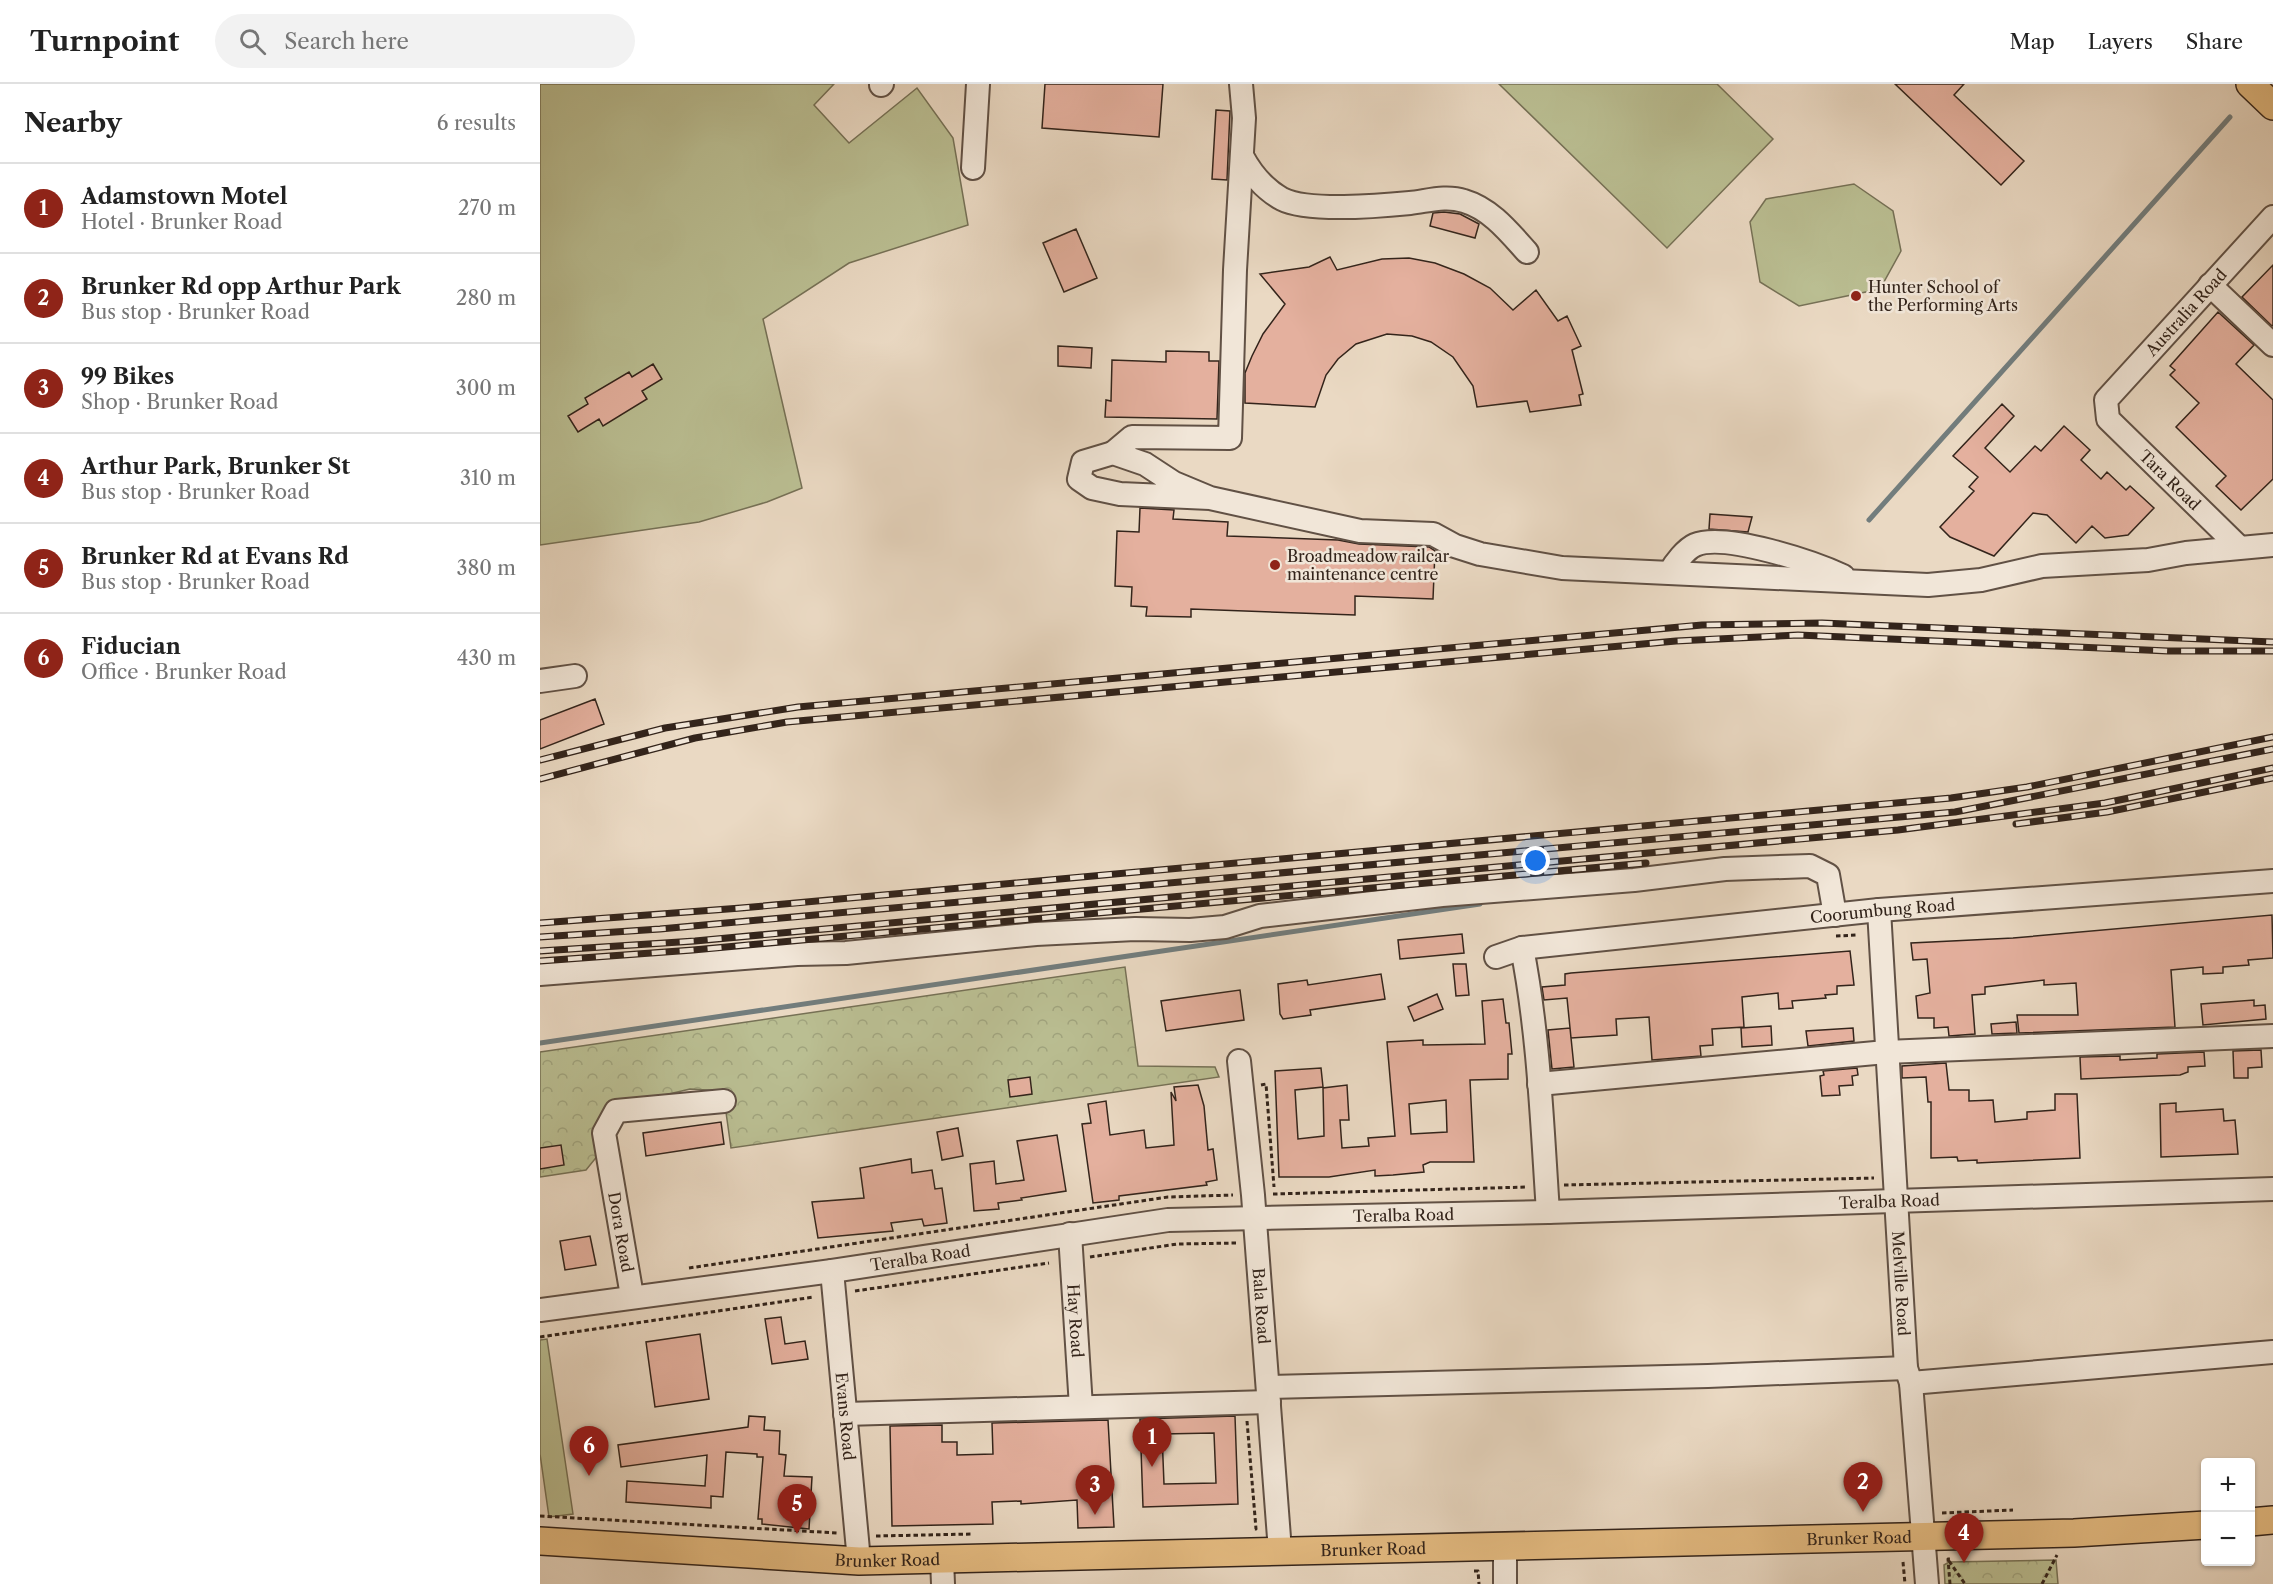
<!DOCTYPE html>
<html lang="en">
<head>
<meta charset="utf-8">
<style>
	body { margin:0; font-family:"Libre Caslon Text",serif; background:#f2f2f2; color:#222 }
	.controls { position:absolute; right:18px; bottom:18px; display:grid; overflow:hidden; border-radius:6px; box-shadow:0 2px 4px #0004 }
	.controls button { width:54px; height:54px; display:grid; place-items:center; padding:0; border:0; border-bottom:2px solid #e0e0e0; background:#fff; color:#222; font:30px sans-serif }
	.you { position:absolute; left:996px; top:777px; width:21px; height:21px; margin:-15px; border:4px solid #fff; border-radius:50%; background:#1a73e8; box-shadow:0 0 0 9px #1a73e833 }
	.badge { display:grid; place-items:center; width:39px; height:39px; border-radius:50%; background:#8f2418; color:#fff; font-size:20px; font-weight:700 }
	.pin { position:absolute; translate:-50% -50px; filter:drop-shadow(0 2px 3px #0008) }
	.pin::after { content:''; position:absolute; top:32px; width:21px; height:18px; background:inherit; clip-path:polygon(0 0,100% 0,50% 100%) }
	.list { margin:0; padding:0; list-style:none }
	h2 { display:flex; justify-content:space-between; align-items:center; height:78px; margin:0; padding:0 24px; font-size:26px }
	h2 small { font-size:20px; font-weight:400; color:#767676 }
	.list li { display:grid; grid-template-columns:39px 1fr auto; gap:18px; align-items:center; box-sizing:border-box; height:90px; padding:0 24px; border-top:2px solid #e0e0e0 }
	.list b { display:block; font-size:22px; white-space:nowrap }
	.list p { margin:0; font-size:20px; white-space:nowrap; color:#767676 }
	.list em { font-size:20px; font-style:normal; color:#767676 }
	.icon { flex:none; width:33px; height:33px; fill:none; stroke:currentColor; stroke-width:2; stroke-linecap:round; stroke-linejoin:round }
	.map { position:relative; flex:none; width:1733px; height:1500px; overflow:hidden }
	header { display:flex; align-items:center; gap:36px; box-sizing:border-box; height:84px; padding:0 30px; background:#fff; border-bottom:2px solid #e0e0e0 }
	header strong { font-size:28px }
	nav { display:flex; gap:33px; margin-inline-start:auto; font-size:21px }
	.search { width:420px; height:54px; background:#f2f2f2; display:flex; align-items:center; gap:15px; box-sizing:border-box; padding:0 21px; border-radius:33px; color:#767676; font-size:22px }
	main { display:flex }
	aside { flex:1; background:#fff }
	.map>svg:first-child { display:block }
	.grass { fill:#babe92; stroke:#767156; stroke-width:1.5 }
	.forest { fill:url(#forest-crowns); stroke:#767156; stroke-width:1.5 }
	.lines { fill:none; stroke-linecap:round; stroke-linejoin:round }
	.stream { stroke:#727d7d; stroke-width:5 }
	.building { fill:#e4b09e; stroke:#33241b; stroke-width:1.5; fill-rule:evenodd }
	.minor-casing { stroke:#615145; stroke-width:26 }
	.major-casing { stroke:#33241b; stroke-width:30 }
	.path { stroke:#33241b; stroke-width:3; stroke-dasharray:4.5 3; stroke-linecap:butt }
	.minor { stroke:#f1e6d8; stroke-width:22 }
	.major { stroke:#e5bc82; stroke-width:27 }
	.rail-casing { stroke:#33241b; stroke-width:7 }
	.rail { stroke:#f1e6d8; stroke-width:4.5; stroke-dasharray:14; stroke-linecap:butt }
	.poi-dot { fill:#8f2418; stroke:#f1e6d8; stroke-width:2 }
	.labels { text-anchor:middle; dominant-baseline:central; stroke-width:5; stroke-linejoin:round; paint-order:stroke }
	.poi-label { font-size:16px; fill:#33241b; stroke:#f1e6d8; text-anchor:start }
	.street-label { font-size:16px; fill:#33241b; stroke:#f1e6d8 }
</style>
</head>
<body>
<header>
<strong>Turnpoint</strong>
<div class="search"><svg class="icon" aria-label="search" viewBox="0 0 24 24"><circle cx="10" cy="10" r="6"/><path d="M15 15l6 6"/></svg>Search here</div>
<nav><a>Map</a><a>Layers</a><a>Share</a></nav>
</header>
<main>
<aside>
<h2>Nearby<small>6 results</small></h2>
<ul class="list">
<li><span class="badge">1</span><div><b>Adamstown Motel</b><p>Hotel · Brunker Road</p></div><em>270 m</em></li>
<li><span class="badge">2</span><div><b>Brunker Rd opp Arthur Park</b><p>Bus stop · Brunker Road</p></div><em>280 m</em></li>
<li><span class="badge">3</span><div><b>99 Bikes</b><p>Shop · Brunker Road</p></div><em>300 m</em></li>
<li><span class="badge">4</span><div><b>Arthur Park, Brunker St</b><p>Bus stop · Brunker Road</p></div><em>310 m</em></li>
<li><span class="badge">5</span><div><b>Brunker Rd at Evans Rd</b><p>Bus stop · Brunker Road</p></div><em>380 m</em></li>
<li><span class="badge">6</span><div><b>Fiducian</b><p>Office · Brunker Road</p></div><em>430 m</em></li>
</ul>
</aside>
<div class="map">
<svg width="1733" height="1500" viewBox="0 0 1733 1500">
	<defs>
		<pattern id="forest-crowns" width="20" height="18" patternUnits="userSpaceOnUse" patternTransform="scale(1.5)"><rect width="20" height="18" fill="#babe92"/><path d="M2 6a3 3 0 1 1 6 0M12 15a3 3 0 1 1 6 0" fill="none" stroke="#a0a37d"/></pattern>
	</defs>
	<rect width="100%" height="100%" fill="#ead9c3"/>
	<filter id="stains"><feTurbulence type="fractalNoise" baseFrequency=".00333" numOctaves="4"/><feColorMatrix values="0 0 0 0 .2 0 0 0 0 .09 0 0 0 0 .02 0 0 0 .5 -.17"/></filter>
	<radialGradient id="worn" r=".72"><stop offset=".6" stop-color="#630" stop-opacity="0"/><stop offset="1" stop-color="#630" stop-opacity=".3"/></radialGradient>
	<path class="grass" d="M0,0H294L274,21L309,59L377,4L413,54L428,141L309,179L223,235L262,404L227,418L159,438L0,461Z
		M959,0H1177L1233,55L1127,164Z
		M1314,100L1353,127L1361,167L1340,205L1259,222L1220,198L1210,138L1226,115Z
		M7,1255L33,1430L9,1433L0,1370V1256Z"/>
	<path class="forest" d="M585,883L598,982L675,983L679,993L191,1064L183,1007L150,1005L74,1023L59,1070L46,1086L0,1093V968Z
		M1516,1476L1518,1500H1405L1404,1481L1409,1478Z"/>
	<g class="lines">
		<path class="stream" d="M1329,436L1690,33
			M0,959L940,820"/>
	</g>
	<path class="building" d="M505,0H623L619,53L502,44Z
		M1355,0H1424L1414,11L1484,77L1461,101Z
		M676,26L690,27L687,96L672,95Z
		M904,128L920,130L939,140L935,154L890,142L893,129Z
		M536,145L557,194L524,208L503,159Z
		M790,173L797,186L842,175L869,174L895,179L924,190L950,204L973,226L996,206L1018,237L1027,232L1041,262L1032,266L1043,310L1039,311L1041,321L990,328L987,317L937,323L933,302L913,273L891,258L872,252L847,250L816,260L798,275L786,291L775,323L705,319V289L712,272L723,250L745,220L720,190L769,183Z
		M1733,181V241L1732,242L1702,213Z
		M1678,228L1714,261L1696,280L1733,316V395L1701,426L1676,402L1686,392L1636,343L1659,319L1630,291L1635,286L1630,282Z
		M518,262L552,264L551,284L518,282Z
		M626,267L669,268V277H679L677,335L565,333L566,316L571,317L572,276L626,278Z
		M113,280L122,295L102,307L107,315L63,342L59,335L38,348L28,332L48,320L45,314L89,288L92,293Z
		M1462,320L1474,332L1445,364L1470,388L1495,362L1501,367L1524,342L1550,366L1541,376L1561,395L1567,388L1586,406L1590,402L1614,424L1588,451L1565,454L1552,442L1536,459L1507,431L1493,429L1454,472L1410,453L1400,443L1434,407L1429,403L1438,393L1413,372Z
		M600,424L634,426L633,435L688,438L687,452L798,456L819,460L889,463L895,467L893,515L815,512V531L651,525V533L606,532L607,523L591,522L592,503L575,502L577,447L599,448Z
		M1170,430L1212,433L1208,448L1169,445Z
		M55,615L64,640L0,665V636Z
		M1732,831L1733,874L1708,876L1709,881L1683,883V889L1663,890V883L1631,886L1635,943L1479,949L1477,931H1538L1536,899L1504,901V896L1445,903V910L1432,911L1435,950L1409,952L1408,943L1394,944V934H1378L1376,912L1390,909L1387,875L1373,876L1371,859L1473,854Z
		M922,850L924,869L860,875L858,856Z
		M1310,867L1314,901L1297,902V910L1285,911L1286,914L1252,917L1253,924L1239,925L1238,909L1202,913L1204,943L1172,945L1173,961L1160,962L1161,972L1112,976L1109,933L1076,935L1077,951L1031,954L1027,914L1004,916L1002,903L1025,901V890L1031,889Z
		M913,880H926L929,911L916,912Z
		M841,890L845,915L770,926L771,931L743,935L740,930L738,900L767,896L768,901Z
		M700,906L704,936L626,947L621,917Z
		M897,910L903,925L874,937L868,923Z
		M963,915L966,939H969L972,970H968V995L930,996L934,1078H890L883,1081L884,1088L853,1091L835,1092V1086L789,1093H739L735,987L781,984L783,1003L755,1006L758,1055L784,1052L783,1004L807,1001L809,1036H800L802,1064L829,1062L828,1054L855,1052L847,958L883,956V961L945,960L942,917ZM906,1016L907,1048L871,1050L869,1020Z
		M1714,916V922L1725,921L1726,935L1663,941L1661,920Z
		M1476,938L1477,949L1452,950L1451,940Z
		M1231,942L1232,961L1202,963L1201,944Z
		M1030,944L1034,983L1012,985L1008,946Z
		M1313,944L1314,957L1268,962L1266,947Z
		M1721,966L1722,983L1708,984V994H1694L1693,967Z
		M1664,968L1665,982L1648,983V988L1640,991L1541,995L1540,973L1580,972V976L1617,974V970Z
		M1406,979L1409,1006H1429V1017L1453,1016L1455,1038L1487,1035V1028L1515,1026V1010H1537L1540,1074L1437,1079V1076L1418,1077L1417,1073L1391,1074V1018H1388L1386,993L1362,994V982Z
		M1317,984L1318,991L1312,992L1313,1001L1299,1002L1300,1011L1282,1012L1280,992L1284,991L1283,987Z
		M490,993L492,1010L470,1013L468,996Z
		M658,1001L664,1022L668,1066L673,1065L677,1096L666,1098L667,1101L579,1112V1116L553,1119L542,1040L551,1039L548,1020L566,1017L570,1051L604,1046L606,1064L634,1061L631,1008L636,1017L634,1003Z
		M1636,1019V1028L1683,1025L1684,1037L1695,1036L1698,1070L1621,1073L1620,1020Z
		M181,1038L184,1060L106,1072L103,1049Z
		M418,1044L423,1072L402,1076L397,1048Z
		M517,1051L526,1107L481,1114L482,1116L458,1119L459,1125L434,1127L430,1080L454,1077L456,1100L484,1096L477,1057Z
		M21,1061L24,1081L0,1085V1064Z
		M371,1075L372,1089L392,1086L395,1105L402,1104L407,1139L384,1142L382,1135L351,1139L353,1147L278,1154L272,1118L324,1114L320,1084Z
		M50,1152L56,1181L25,1186L20,1157Z
		M241,1233L245,1260L265,1257L268,1275L232,1280L225,1235Z
		M160,1250L169,1315L115,1323L106,1258Z
		M209,1332L225,1333L224,1346L240,1347L239,1370L246,1371L244,1392L272,1393L269,1445L222,1440V1435H218L223,1373H217V1370L186,1368L183,1413L171,1412V1424L86,1418L87,1397L165,1402L167,1371L81,1383L78,1361L208,1343Z
		M695,1332L698,1420L603,1423L600,1335ZM674,1349L676,1399L624,1400L622,1350Z
		M568,1336L574,1443L538,1444L537,1416L481,1420V1417L452,1418L453,1440L352,1442L350,1342L402,1341V1358H417V1371L453,1370L452,1339Z"/>
	<g class="lines">
		<g class="minor-casing">
			<g id="minor">
				<path d="M341,1L342,0"/>
				<path d="M702,72C711,89 724,105 742,115C767,128 840,122 870,119C888,117 906,111 924,117C951,125 969,148 987,168"/>
				<path d="M433,84L438,0"/>
				<path d="M1670,201L1733,261"/>
				<path d="M573,369L592,353L690,354L695,186L704,34L701,0"/>
				<path d="M670,414L634,399L605,380L573,369L543,378L539,395L552,404L580,410L670,414L820,447L893,450L915,462L940,470L1022,484L1388,501L1441,496L1502,482L1608,476L1646,469L1733,461"/>
				<path id="s1" d="M1699,463L1568,335L1566,316L1733,133"/>
				<path d="M1130,488C1135,479 1146,465 1155,461C1185,448 1275,479 1303,492"/>
				<path d="M0,597L35,592"/>
				<path id="s2" d="M1339,826L1366,1284L1371,1299L1387,1500"/>
				<path d="M982,864C999,951 1002,1040 1008,1128"/>
				<path id="s3" d="M956,873L982,864L1339,826L1733,797"/>
				<path d="M0,890L257,870L306,869L496,850L595,845L650,846L685,843L720,832L902,811L1094,796L1185,785L1270,782L1288,791L1295,831"/>
				<path id="s4" d="M699,977L713,1111L740,1467"/>
				<path d="M999,1000L1346,968L1733,952"/>
				<path id="s5" d="M530,1150L541,1323"/>
				<path id="s6" d="M292,1187L319,1477"/>
				<path d="M92,1212L64,1049L76,1027L184,1017"/>
				<path id="s7" d="M0,1226L292,1187L628,1136L1008,1128L1733,1105"/>
				<path d="M1371,1299L1733,1268"/>
				<path d="M728,1303L1168,1292L1366,1284"/>
				<path d="M305,1330L729,1318"/>
				<path d="M965,1462V1500"/>
				<path d="M402,1475L403,1500"/>
			</g>
		</g>
		<g class="major-casing">
			<g id="major">
				<path d="M1710,0L1733,22"/>
				<path d="M1710,1438L1733,1436"/>
				<path id="s8" d="M0,1457L319,1477L1534,1449L1666,1441"/>
			</g>
		</g>
		<path class="path" d="M1296,852L1318,851
			M721,1001L726,1000L734,1103
			M1024,1101L1334,1094
			M733,1110L987,1103
			M550,1173L637,1160L696,1159
			M149,1184L628,1113L693,1111
			M315,1207L509,1179
			M0,1253L274,1213
			M707,1337L716,1445H713
			M1402,1429L1473,1426
			M0,1432L298,1449
			M336,1452L433,1450
			M1409,1477L1425,1500
			M1363,1478L1365,1500
			M934,1487H938L939,1500
			M1410,1500L1408,1475H1412
			M1502,1500L1517,1471"/>
		<use href="#minor" class="minor"/>
		<use href="#major" class="major"/>
		<g class="rail-casing">
			<path id="rail" d="M0,676L125,644L258,623L1162,541L1282,539L1733,558
				M0,695L155,654L247,638L1136,557L1258,551L1628,567H1733
				M1476,740L1567,728L1733,694
				M0,839L201,824L1411,714L1487,703L1733,653
				M0,853L120,845L1415,728L1733,665
				M0,867L155,857L1358,746L1565,719L1733,684
				M0,877L153,866L1106,779"/>
		</g>
		<use href="#rail" class="rail"/>
	</g>
	<g class="poi-dot">
		<circle cx="1316" cy="212" r="6"/>
		<circle cx="735" cy="481" r="6"/>
	</g>
	<g class="labels">
		<g class="poi-label">
			<text x="1328" y="203">Hunter School of<tspan x="1328" dy="18">the Performing Arts</tspan></text>
			<text x="747" y="472">Broadmeadow railcar<tspan x="747" dy="18">maintenance centre</tspan></text>
		</g>
		<g class="street-label">
			<text stroke="none"><textPath href="#s1" startOffset="321">Australia Road</textPath></text>
			<text transform="translate(1630 396) rotate(44)">Tara Road</text>
			<text stroke="none"><textPath href="#s3" startOffset="390">Coorumbung Road</textPath></text>
			<text stroke="none"><textPath href="#s7" startOffset="1356">Teralba Road</textPath></text>
			<text stroke="none"><textPath href="#s7" startOffset="870">Teralba Road</textPath></text>
			<text transform="translate(81 1148) rotate(80)">Dora Road</text>
			<text stroke="none"><textPath href="#s7" startOffset="384">Teralba Road</textPath></text>
			<text stroke="none"><textPath href="#s2" startOffset="374">Melville Road</textPath></text>
			<text stroke="none"><textPath href="#s4" startOffset="246">Bala Road</textPath></text>
			<text stroke="none"><textPath href="#s5" startOffset="87">Hay Road</textPath></text>
			<text stroke="none"><textPath href="#s6" startOffset="146">Evans Road</textPath></text>
			<text stroke="none"><textPath href="#s8" startOffset="1320">Brunker Road</textPath></text>
			<text stroke="none"><textPath href="#s8" startOffset="834">Brunker Road</textPath></text>
			<text stroke="none"><textPath href="#s8" startOffset="348">Brunker Road</textPath></text>
		</g>
	</g>
	<rect width="100%" height="100%" filter="url(#stains)"/>
	<rect width="100%" height="100%" fill="url(#worn)"/>
</svg>
<div class="controls">
<button>+</button>
<button>−</button>
</div>
<div class="you"></div>
<div class="pin badge" style="left:612px;top:1383px">1</div>
<div class="pin badge" style="left:1323px;top:1428px">2</div>
<div class="pin badge" style="left:555px;top:1431px">3</div>
<div class="pin badge" style="left:1424px;top:1479px">4</div>
<div class="pin badge" style="left:257px;top:1450px">5</div>
<div class="pin badge" style="left:49px;top:1392px">6</div>
</div>
</main>
</body>
</html>
